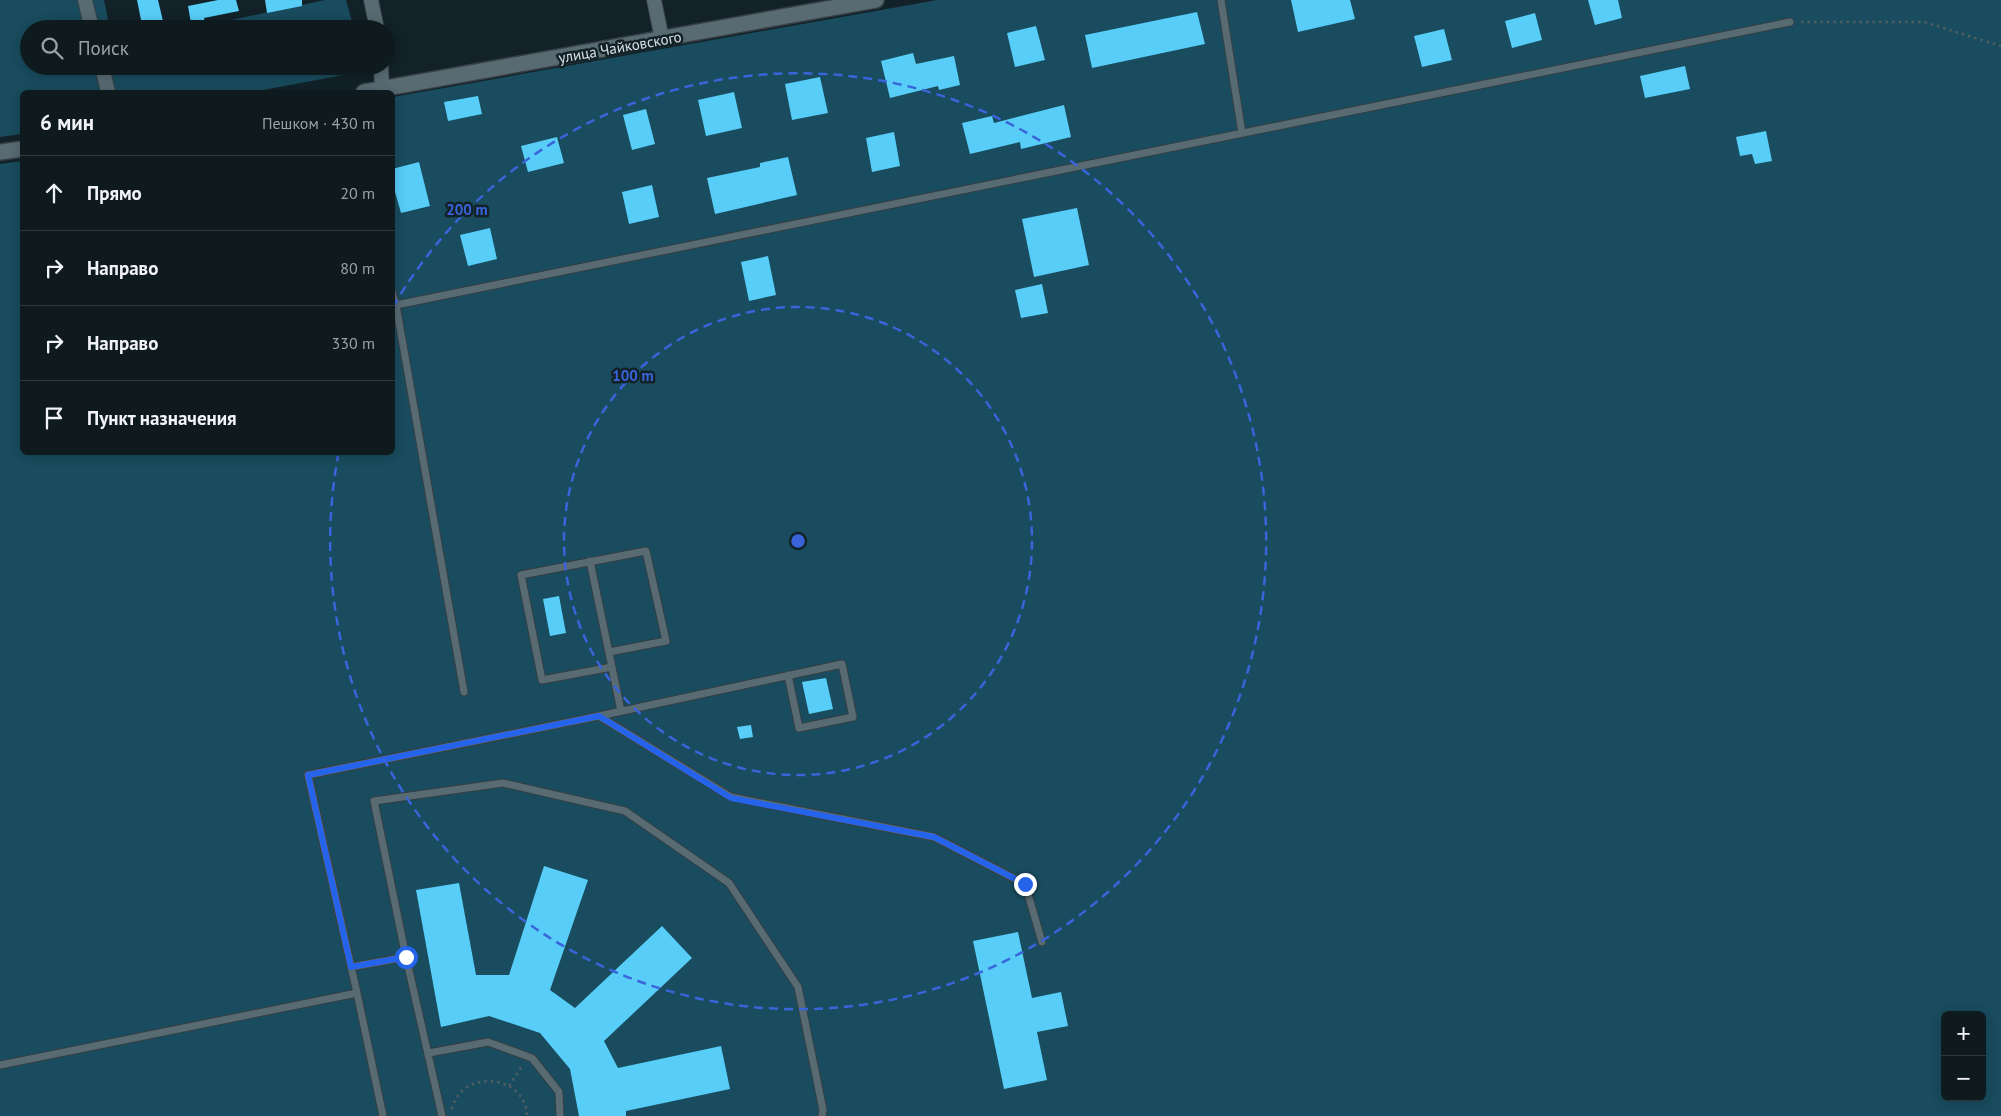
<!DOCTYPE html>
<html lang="ru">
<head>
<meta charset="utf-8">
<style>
	body { margin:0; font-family:"PT Sans",sans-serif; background:#1c272b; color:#f1f3f6 }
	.controls { position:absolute; right:15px; bottom:15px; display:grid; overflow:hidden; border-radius:8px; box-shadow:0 2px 12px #0003 }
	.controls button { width:45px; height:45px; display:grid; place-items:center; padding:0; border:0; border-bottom:1px solid #2e383c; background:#0e1a1e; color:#f1f3f6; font:25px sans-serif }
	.stop { position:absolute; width:15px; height:15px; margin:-11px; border:4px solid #2563eb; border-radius:50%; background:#fff }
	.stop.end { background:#2563eb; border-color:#fff; box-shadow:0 1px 5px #0008 }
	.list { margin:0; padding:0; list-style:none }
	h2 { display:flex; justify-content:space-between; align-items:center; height:65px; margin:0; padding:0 20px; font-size:21px }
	h2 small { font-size:16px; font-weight:400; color:#9ba1a4 }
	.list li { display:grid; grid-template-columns:32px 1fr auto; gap:15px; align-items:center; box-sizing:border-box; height:75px; padding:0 20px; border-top:1px solid #2e383c }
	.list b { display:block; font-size:19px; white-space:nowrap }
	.list em { font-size:16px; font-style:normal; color:#9ba1a4 }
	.icon { flex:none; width:28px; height:28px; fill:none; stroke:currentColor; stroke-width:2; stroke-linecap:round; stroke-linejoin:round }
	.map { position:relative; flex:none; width:2001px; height:1116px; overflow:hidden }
	.search { position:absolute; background:#0e1a1e; box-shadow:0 2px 12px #0003; left:20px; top:20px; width:375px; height:55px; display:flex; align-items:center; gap:12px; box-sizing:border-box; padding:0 18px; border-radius:28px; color:#9ba1a4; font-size:19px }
	.panel { position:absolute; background:#0e1a1e; box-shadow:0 2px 12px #0003; left:20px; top:90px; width:375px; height:365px; border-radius:8px }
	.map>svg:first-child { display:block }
	.green { fill:#194c5e; fill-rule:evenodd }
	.building { fill:#57cdf8 }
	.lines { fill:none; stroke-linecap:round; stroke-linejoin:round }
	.service-casing { stroke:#353f44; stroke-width:9 }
	.minor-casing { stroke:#353f44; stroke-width:16 }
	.tertiary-casing { stroke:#353f44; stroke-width:18 }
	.path { stroke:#505e64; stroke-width:2.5; stroke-dasharray:2.5 4; stroke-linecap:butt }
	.service { stroke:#586a72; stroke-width:7 }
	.minor { stroke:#586a72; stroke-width:14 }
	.tertiary { stroke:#586a72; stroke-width:15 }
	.route { stroke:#2563eb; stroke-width:6 }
	.ring { fill:none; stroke:#3964da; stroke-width:2.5; stroke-dasharray:9 6 }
	.labels { text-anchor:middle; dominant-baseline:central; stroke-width:5; stroke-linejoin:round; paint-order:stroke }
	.street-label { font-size:15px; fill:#d8e2e6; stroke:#122228 }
	.centre { fill:#3964da; stroke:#122228; stroke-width:2.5 }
	.ring-label { font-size:15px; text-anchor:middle; font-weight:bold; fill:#3964da; stroke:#122228; stroke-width:5; stroke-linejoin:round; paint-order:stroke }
</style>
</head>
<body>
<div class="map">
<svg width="2001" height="1116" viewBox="0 0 2001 1116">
	<rect width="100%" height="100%" fill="#122228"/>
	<path class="green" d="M0,0H104L110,29H29V66H364L365,71L253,92H22V134L0,137Z
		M325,0H346L354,29H189Z
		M937,0H2001V1116H0V164L22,161V452H392L393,97ZM1945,1015H1982V1097H1945Z"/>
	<path class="building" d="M137,0H158L163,21L142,25Z
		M218,0H236L239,11L204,18L206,26L192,29L188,6Z
		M265,0H302V6L267,13Z
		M1291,0H1350L1355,19L1298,32Z
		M1588,0H1618L1622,18L1595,25Z
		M1197,12L1205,44L1092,68L1085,35Z
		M1535,13L1542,40L1512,48L1505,21Z
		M1036,26L1045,60L1015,67L1007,33Z
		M1444,29L1452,60L1422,67L1414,36Z
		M913,53L916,64L954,56L960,85L939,90L938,86L890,98L881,61Z
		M1685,66L1690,89L1645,98L1640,76Z
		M820,77L828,113L792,120L785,84Z
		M734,92L742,128L706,136L698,100Z
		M478,96L482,114L448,121L444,102Z
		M1064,105L1071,137L1021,149L1020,142L970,154L962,123L992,116L994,123Z
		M646,109L655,144L632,150L623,115Z
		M1766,131L1772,161L1755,164L1752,154L1740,156L1736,137Z
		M894,132L900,166L872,172L866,138Z
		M557,137L564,163L528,172L521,146Z
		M788,157L797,195L715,214L707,178L760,167V163Z
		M419,162L430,206L401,213L392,181V169Z
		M652,185L659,217L629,224L622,192Z
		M1077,208L1089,265L1034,277L1022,219Z
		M490,228L497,259L468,266L460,235Z
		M768,256L776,295L749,301L741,262Z
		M1042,284L1048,313L1021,318L1015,290Z
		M559,596L566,633L550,636L543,599Z
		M826,678L833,709L809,714L802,682Z
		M751,725L753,737L740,739L737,727Z
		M544,866L588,880L550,990L575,1008L662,926L692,958L604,1041L618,1068L721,1046L730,1089L626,1111V1116H579L570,1069L540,1033L489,1016L441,1027L416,890L459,883L476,975H509Z
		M1018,932L1032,998L1061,992L1068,1026L1037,1032L1047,1080L1004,1089L973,941Z"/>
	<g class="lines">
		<g class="service-casing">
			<path id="service" d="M1221,0L1242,133
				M392,292L396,305L464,692
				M396,305L1790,22
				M590,561L621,711
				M609,652L666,641L646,551L521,575L542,680L612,667
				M599,716L731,797L934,837L1025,884L1042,942
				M351,967L406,957
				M357,993L383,1116
				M429,1053L488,1042L532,1058L559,1092L560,1116
				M0,1065L357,993L308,775L599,716L842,664L853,717L799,728L788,675
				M442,1116L406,957L374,801L503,783L625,811L729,883L798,987L823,1110L822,1116"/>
		</g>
		<g class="minor-casing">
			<path id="minor" d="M85,0L92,29
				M371,0L377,29
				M654,0L662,39
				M102,66L108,92
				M381,66L382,89"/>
		</g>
		<g class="tertiary-casing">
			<path id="tertiary" d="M364,92L876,0
				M0,152L22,149"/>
		</g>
		<path class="path" d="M1801,22H1924L2001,46
			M509,1086L522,1066
			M452,1109C461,1068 526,1074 527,1116"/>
		<use href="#service" class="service"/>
		<use href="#minor" class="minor"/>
		<use href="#tertiary" class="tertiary"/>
	</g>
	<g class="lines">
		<path class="route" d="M406,957L351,967L308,775L599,716L731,798L934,837L1025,884"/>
	</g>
	<g class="ring">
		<circle cx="798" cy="541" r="234"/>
		<path d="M393 307A468 468 0 1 1 338 456"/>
	</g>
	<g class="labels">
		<g class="street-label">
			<text transform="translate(620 47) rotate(-10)">улица Чайковского</text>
		</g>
	</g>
	<circle cx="798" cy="541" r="8" class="centre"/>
	<g class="ring-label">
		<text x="467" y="215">200 m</text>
		<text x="633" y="381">100 m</text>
	</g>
</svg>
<div class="controls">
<button>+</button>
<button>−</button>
</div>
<div class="stop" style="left:406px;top:957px"></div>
<div class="stop end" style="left:1025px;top:884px"></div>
<div class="search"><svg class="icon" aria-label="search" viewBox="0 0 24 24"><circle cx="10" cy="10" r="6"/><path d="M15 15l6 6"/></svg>Поиск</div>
<section class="panel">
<h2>6 мин<small>Пешком · 430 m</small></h2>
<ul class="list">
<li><svg class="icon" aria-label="ahead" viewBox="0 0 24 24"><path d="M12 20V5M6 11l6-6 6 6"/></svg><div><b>Прямо</b></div><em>20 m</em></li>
<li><svg class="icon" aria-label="right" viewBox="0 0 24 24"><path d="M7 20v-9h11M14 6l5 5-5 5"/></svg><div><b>Направо</b></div><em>80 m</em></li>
<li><svg class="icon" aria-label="right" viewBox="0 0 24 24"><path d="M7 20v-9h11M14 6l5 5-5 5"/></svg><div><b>Направо</b></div><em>330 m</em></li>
<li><svg class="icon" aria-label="arrive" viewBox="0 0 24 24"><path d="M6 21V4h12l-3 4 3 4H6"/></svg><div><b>Пункт назначения</b></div></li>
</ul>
</section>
</div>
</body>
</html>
